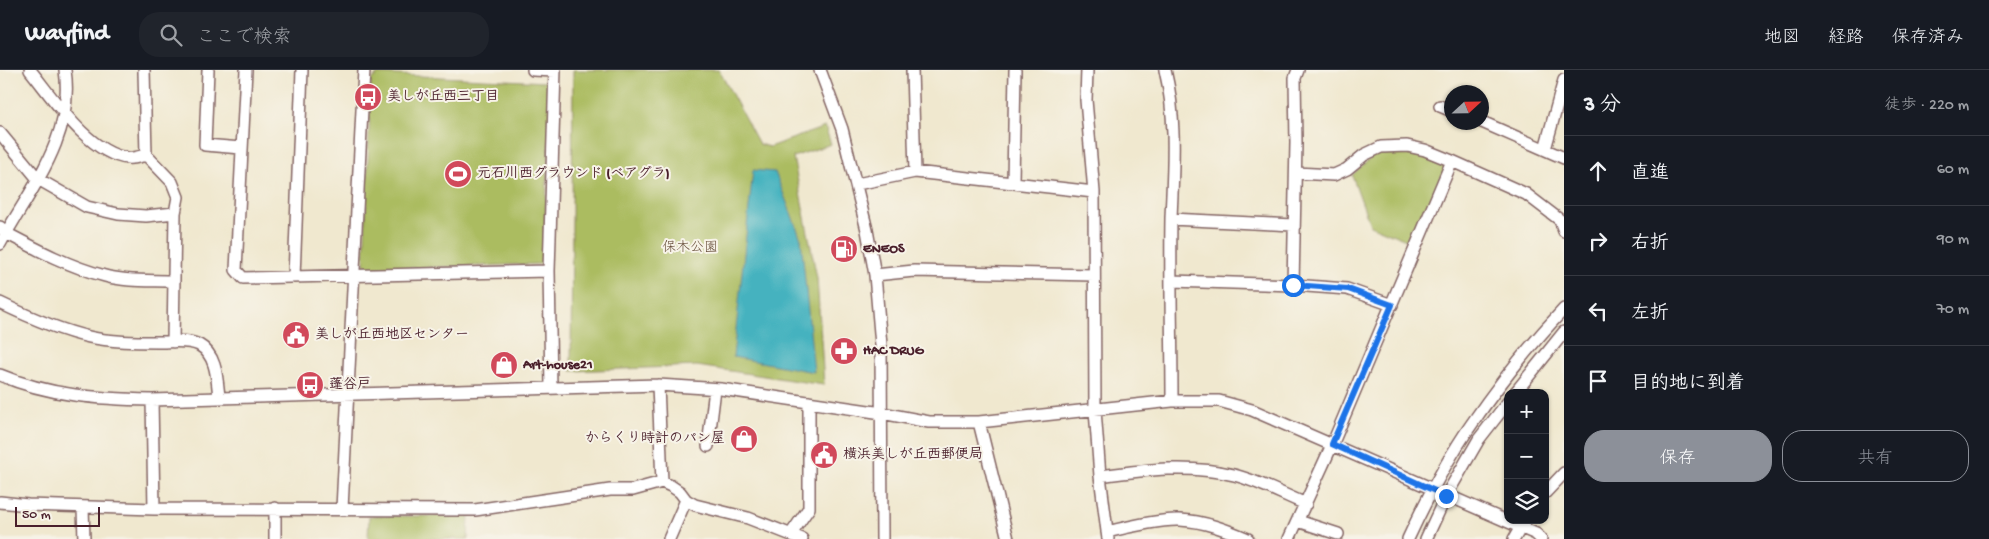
<!DOCTYPE html>
<html lang="ja">
<head>
<meta charset="utf-8">
<style>
	body { margin:0; font-family:"Gochi Hand","Klee One",sans-serif; background:#20242c; color:#f1f3f6 }
	.controls { position:absolute; right:15px; bottom:15px; display:grid; overflow:hidden; border-radius:10px; box-shadow:0 1px 4px #0004 }
	.controls button { width:45px; height:45px; display:grid; place-items:center; padding:0; border:0; border-bottom:1px solid #363941; background:#171b24; color:#f1f3f6; font:25px sans-serif }
	.compass { position:absolute; left:1444px; top:15px; width:45px; height:45px; border-radius:50%; background:#171b24; box-shadow:0 1px 4px #0004; rotate:68deg }
	.scale { position:absolute; left:15px; bottom:12px; width:85px; box-sizing:border-box; padding-left:5px; border:2px solid #4a1f2b; border-top:0; font-size:14px; line-height:18px; white-space:nowrap; color:#4a1f2b; -webkit-text-stroke:4px #f7f3e8; paint-order:stroke }
	.stop { position:absolute; width:15px; height:15px; margin:-11px; border:4px solid #1a73e8; border-radius:50%; background:#fff }
	.stop.end { background:#1a73e8; border-color:#fff; box-shadow:0 1px 5px #0008 }
	.list { margin:0; padding:0; list-style:none }
	h2 { display:flex; justify-content:space-between; align-items:center; height:65px; margin:0; padding:0 20px; font-size:21px }
	h2 small { font-size:16px; font-weight:400; color:#9ea1a6 }
	.list li { display:grid; grid-template-columns:32px 1fr auto; gap:15px; align-items:center; box-sizing:border-box; height:70px; padding:0 20px; border-top:1px solid #363941 }
	.list b { display:block; font-size:19px; white-space:nowrap }
	.list em { font-size:16px; font-style:normal; color:#9ea1a6 }
	.actions { display:flex; gap:10px; padding:15px 20px }
	.actions a { flex:1; padding:11px 0; border:1px solid #8c9099; border-radius:20px; text-align:center; font-size:18px; color:#8c9099 }
	.actions .main { background:#8c9099; color:#fff }
	.icon { flex:none; width:28px; height:28px; fill:none; stroke:currentColor; stroke-width:2; stroke-linecap:round; stroke-linejoin:round }
	.map { position:relative; flex:none; width:1564px; height:469px; overflow:hidden }
	header { display:flex; align-items:center; gap:30px; box-sizing:border-box; height:70px; padding:0 25px; background:#171b24; border-bottom:1px solid #363941 }
	header strong { font-size:24px }
	nav { display:flex; gap:28px; margin-inline-start:auto; font-size:18px }
	.search { width:350px; height:45px; background:#20242c; display:flex; align-items:center; gap:12px; box-sizing:border-box; padding:0 18px; border-radius:20px; color:#9ea1a6; font-size:19px }
	main { display:flex }
	aside { flex:1; background:#171b24 }
	.map>svg:first-child { display:block }
	.green { fill:#abbc60; stroke:#7a6e46 }
	.water { fill:#44b2bf; stroke:#476875 }
	.lines { fill:none; stroke-linecap:round; stroke-linejoin:round }
	.minor-casing { stroke:#846564; stroke-width:14 }
	.minor { stroke:#fff; stroke-width:11 }
	.route { stroke:#1a73e8; stroke-width:6 }
	.labels { text-anchor:middle; dominant-baseline:central; stroke-width:4; stroke-linejoin:round; paint-order:stroke }
	.poi-label { font-size:14px; font-weight:bold; fill:#4a1f2b; stroke:#f7f3e8; text-anchor:start }
	.park-label { font-size:14px; fill:#674e3b; stroke:#f7f3e8 }
</style>
</head>
<body>
<header>
<strong>Wayfind</strong>
<div class="search"><svg class="icon" aria-label="search" viewBox="0 0 24 24"><circle cx="10" cy="10" r="6"/><path d="M15 15l6 6"/></svg>ここで検索</div>
<nav><a>地図</a><a>経路</a><a>保存済み</a></nav>
</header>
<main>
<div class="map">
<svg width="1564" height="469" viewBox="0 0 1564 469">
	<rect width="100%" height="100%" fill="#f7f3e8"/>
	<filter id="ink" filterUnits="userSpaceOnUse"><feTurbulence type="fractalNoise" baseFrequency=".02" numOctaves="2"/><feDisplacementMap in="SourceGraphic" scale="10" xChannelSelector="R" yChannelSelector="G"/><feConvolveMatrix kernelMatrix="1 2 1 2 8 2 1 2 1" color-interpolation-filters="sRGB"/></filter>
	<filter id="wash" filterUnits="userSpaceOnUse"><feTurbulence type="fractalNoise" baseFrequency=".0096" numOctaves="4" result="noise"/><feDisplacementMap in="SourceGraphic" scale="20" xChannelSelector="R" yChannelSelector="G"/><feGaussianBlur stdDeviation="1.12" result="paint"/><feColorMatrix in="noise" values="0 0 0 0 0 0 0 0 0 0 0 0 0 0 0 0 0 1.4 0 .05"/><feComposite in="paint" operator="in"/></filter>
	<g filter="url(#wash)">
		<rect width="100%" height="100%" fill="#f0e8cf"/>
		<path class="green" d="M573,0H719L759,74L769,77L825,57L831,74L793,87L817,208L824,315L697,296L571,301Z
			M378,4L546,12L552,17L543,191L540,194L368,199L364,194L371,10Z
			M1389,80L1413,81L1447,93L1413,173L1370,155L1352,105L1374,85Z
			M369,446H469L468,469H368Z"/>
		<path class="water" d="M753,100L775,102L801,169L814,302L733,287Z"/>
	</g>
	<g filter="url(#ink)">
		<g class="lines">
			<g class="minor-casing">
				<path id="minor" d="M30,0C53,28 89,84 128,88C133,89 141,86 146,85
					M144,0L146,85L172,112L178,127L175,143L173,272
					M208,0L205,75L241,78
					M246,0L236,200L243,208L549,201
					M533,0L555,1
					M820,0L842,59L867,160L875,205L881,275L882,469
					M912,0L915,102
					M1165,0C1177,49 1173,98 1171,148C1170,209 1172,270 1172,331
					M1440,36L1452,41
					M1482,52L1564,88
					M0,63L38,109L87,137L118,144L146,146L175,143
					M1545,79L1564,10
					M1296,103L1334,105L1347,99L1364,85L1381,77L1407,76L1425,80L1452,91L1526,124L1560,150L1564,161
					M1013,112L1015,0
					M857,114L915,102L1094,122L1086,30L1087,0
					M1094,122L1095,340L1100,406L1108,469
					M1171,149L1293,155
					M0,157L6,163C38,180 70,197 105,206C127,212 151,210 174,211
					M0,174C30,119 75,67 65,0
					M875,205L914,201L1094,205
					M294,207L302,0
					M1172,211L1293,215L1347,219L1392,235
					M1293,215L1296,73L1295,8L1298,0
					M0,233C29,247 58,260 89,267C111,272 135,272 158,272C171,272 188,269 199,275C217,285 217,310 219,327
					M0,305C50,326 99,329 152,330L658,315L721,319L882,343L929,352H979L1172,331H1219L1252,340L1520,457L1536,464L1541,469
					M658,315L662,412
					M551,318L549,201L555,0
					M1515,323L1564,262
					M152,330L154,439
					M979,352L1008,469
					M708,376L715,319
					M1100,406C1145,400 1189,394 1234,405C1256,410 1284,425 1306,434
					M1545,423L1564,403
					M0,432L28,435L154,439L475,440L610,420H633L662,412L671,416L680,422L686,430L695,435L748,448L802,469
					M83,438L84,469
					M342,439L364,0
					M1298,451L1338,464
					M1107,462C1127,457 1159,449 1180,450C1204,451 1227,460 1248,469
					M791,464L809,438V332
					M275,469V438
					M669,469L686,430
					M1289,469L1332,375L1452,91
					M1408,469C1426,430 1446,391 1471,355C1499,314 1530,275 1564,239
					M1426,469L1446,426L1479,369L1508,332
					M1514,469L1525,450"/>
			</g>
			<use href="#minor" class="minor"/>
		</g>
	</g>
	<g class="lines" filter="url(#ink)">
		<path class="route" d="M1293,215L1348,219L1392,235L1332,374L1446,426"/>
	</g>
	<defs>
		<g id="bus-disc" transform="scale(1.4375)"><circle r="9.5" fill="#d1495b" stroke="#f7f3e8"/><path d="M-5-6H5V4H4V6H2V4H-2V6H-4V4H-5ZM-3.5-4V0h7V-4ZM-3.5 1.2v1.5H-2V1.2ZM2 1.2v1.5H3.5V1.2Z" fill="#fff"/></g>
		<g id="stadium-disc" transform="scale(1.4375)"><circle r="9.5" fill="#d1495b" stroke="#f7f3e8"/><path d="M0-5a6.5 5 0 1 0 0 10a6.5 5 0 1 0 0-10ZM-3.5-1.8h7v3.6h-7Z" fill="#fff"/></g>
		<g id="fuel-disc" transform="scale(1.4375)"><circle r="9.5" fill="#d1495b" stroke="#f7f3e8"/><path d="M-5.5-6h7V0h2V4h1.3V-2.5L3-4.5l.8-.8L6-3V5H2.5V1h-1V6h-7ZM-4.2-4.7v3.2H.2V-4.7Z" fill="#fff"/></g>
		<g id="civic-disc" transform="scale(1.4375)"><circle r="9.5" fill="#d1495b" stroke="#f7f3e8"/><path d="M-.6-6.5H3V-4.5H.6V-3L4-1V1h2V6H-6V1h2V-1L-.6-3ZM-1.2 2.5V6h2.4V2.5Z" fill="#fff"/></g>
		<g id="pharmacy-disc" transform="scale(1.4375)"><circle r="9.5" fill="#d1495b" stroke="#f7f3e8"/><path d="M-2-6h4v4h4v4h-4v4h-4v-4h-4v-4h4Z" fill="#fff"/></g>
		<g id="shop-disc" transform="scale(1.4375)"><circle r="9.5" fill="#d1495b" stroke="#f7f3e8"/><path d="M-5-2.5h2.3a2.7 3.5 0 0 1 5.4 0H5L5.5 6h-11ZM-1.5-2.5h3a1.5 2.3 0 0 0-3 0Z" fill="#fff"/></g>
	</defs>
	<g fill-rule="evenodd">
		<use href="#bus-disc" x="368" y="27"/>
		<use href="#stadium-disc" x="458" y="104"/>
		<use href="#fuel-disc" x="844" y="179"/>
		<use href="#civic-disc" x="296" y="265"/>
		<use href="#pharmacy-disc" x="844" y="281"/>
		<use href="#shop-disc" x="504" y="295"/>
		<use href="#bus-disc" x="310" y="315"/>
		<use href="#shop-disc" x="744" y="369"/>
		<use href="#civic-disc" x="824" y="385"/>
	</g>
	<g class="labels">
		<g class="poi-label">
			<text x="387" y="27">美しが丘西三丁目</text>
			<text x="477" y="104">元石川西グラウンド (ベアグラ)</text>
			<text x="863" y="179">ENEOS</text>
			<text x="315" y="265">美しが丘西地区センター</text>
			<text x="863" y="281">HAC DRUG</text>
			<text x="523" y="295">Art-house21</text>
			<text x="329" y="315">蓬谷戸</text>
			<text x="725" y="369" text-anchor="end">からくり時計のパン屋</text>
			<text x="843" y="385">横浜美しが丘西郵便局</text>
		</g>
		<g class="park-label">
			<text x="690" y="178">保木公園</text>
		</g>
	</g>
</svg>
<div class="controls">
<button>+</button>
<button>−</button>
<button><svg class="icon" aria-label="layers" viewBox="0 0 24 24"><path d="M12 4l9 5-9 5-9-5zM3 14l9 5 9-5"/></svg></button>
</div>
<svg class="compass" viewBox="-18 -18 36 36"><path d="M0-13l5 13h-10z" fill="#e53935"/><path d="M0 13l5-13h-10z" fill="#9ea1a6"/></svg>
<div class="scale">50 m</div>
<div class="stop" style="left:1293px;top:215px"></div>
<div class="stop end" style="left:1446px;top:426px"></div>
</div>
<aside>
<h2>3 分<small>徒歩 · 220 m</small></h2>
<ul class="list">
<li><svg class="icon" aria-label="ahead" viewBox="0 0 24 24"><path d="M12 20V5M6 11l6-6 6 6"/></svg><div><b>直進</b></div><em>60 m</em></li>
<li><svg class="icon" aria-label="right" viewBox="0 0 24 24"><path d="M7 20v-9h11M14 6l5 5-5 5"/></svg><div><b>右折</b></div><em>90 m</em></li>
<li><svg class="icon" aria-label="left" viewBox="0 0 24 24"><path d="M17 20v-9H6M10 6l-5 5 5 5"/></svg><div><b>左折</b></div><em>70 m</em></li>
<li><svg class="icon" aria-label="arrive" viewBox="0 0 24 24"><path d="M6 21V4h12l-3 4 3 4H6"/></svg><div><b>目的地に到着</b></div></li>
</ul>
<div class="actions"><a class="main">保存</a><a>共有</a></div>
</aside>
</main>
</body>
</html>
